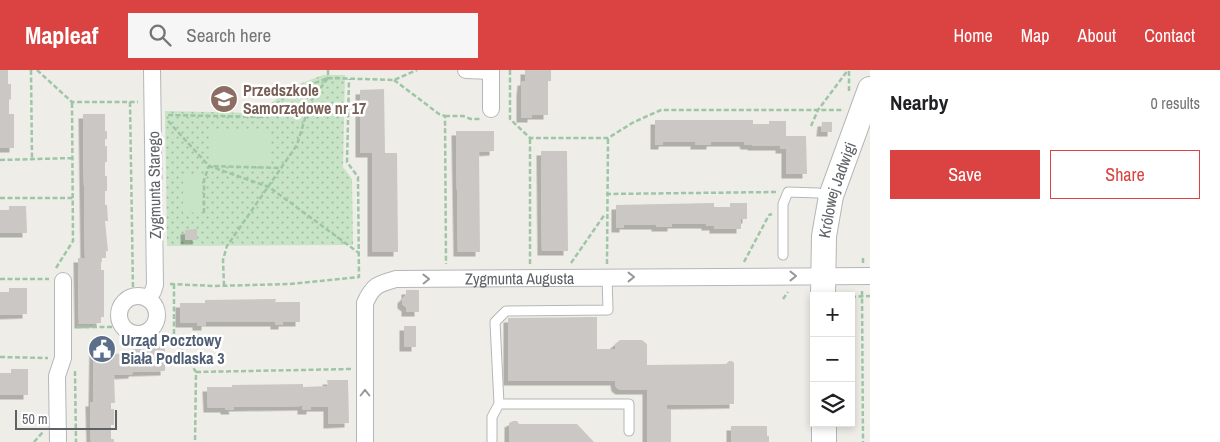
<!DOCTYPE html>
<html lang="en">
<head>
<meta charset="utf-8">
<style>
	body { margin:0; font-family:"Archivo Narrow",sans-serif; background:#f6f6f6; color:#202124 }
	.controls { position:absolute; right:15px; bottom:15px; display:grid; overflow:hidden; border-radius:0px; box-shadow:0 2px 8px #0003 }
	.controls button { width:45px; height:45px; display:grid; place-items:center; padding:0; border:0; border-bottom:1px solid #e0e0e0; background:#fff; color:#202124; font:25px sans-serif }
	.scale { position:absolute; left:15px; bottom:12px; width:102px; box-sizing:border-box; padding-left:5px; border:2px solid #5e6266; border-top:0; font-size:14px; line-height:18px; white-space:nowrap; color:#5e6266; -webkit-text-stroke:4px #fff; paint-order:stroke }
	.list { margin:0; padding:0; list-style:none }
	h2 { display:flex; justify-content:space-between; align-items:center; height:65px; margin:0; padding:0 20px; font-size:21px }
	h2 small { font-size:16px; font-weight:400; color:#757577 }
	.actions { display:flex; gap:10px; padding:15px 20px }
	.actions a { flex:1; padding:11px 0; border:1px solid #da4341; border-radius:0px; text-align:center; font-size:18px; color:#da4341 }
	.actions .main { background:#da4341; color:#fff }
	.icon { flex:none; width:28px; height:28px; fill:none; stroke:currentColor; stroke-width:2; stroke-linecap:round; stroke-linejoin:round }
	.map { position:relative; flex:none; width:870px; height:372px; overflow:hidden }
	header { display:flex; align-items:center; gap:30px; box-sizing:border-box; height:70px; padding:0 25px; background:#da4341; color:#fff }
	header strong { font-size:24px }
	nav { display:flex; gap:28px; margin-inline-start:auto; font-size:18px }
	.search { width:350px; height:45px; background:#f6f6f6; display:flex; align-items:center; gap:12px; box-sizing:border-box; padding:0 18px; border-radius:0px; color:#757577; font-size:19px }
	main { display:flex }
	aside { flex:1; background:#fff }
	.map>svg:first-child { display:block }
	.grass { fill:url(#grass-dots) }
	.garden { fill:#c8e4c6 }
	.building { fill:#cbc7c4; filter:url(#shadow) }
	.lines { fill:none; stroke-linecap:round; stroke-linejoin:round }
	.lane-casing { stroke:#b4b7ba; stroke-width:11 }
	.street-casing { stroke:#b4b7ba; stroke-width:18 }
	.secondary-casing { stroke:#b3b6ba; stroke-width:26 }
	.path { stroke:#9fc5a7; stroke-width:2.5; stroke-dasharray:5 2.5; stroke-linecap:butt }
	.lane { stroke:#fff; stroke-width:9 }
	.street { stroke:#fff; stroke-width:16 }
	.secondary { stroke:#fff; stroke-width:24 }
	.oneway { stroke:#96999c }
	.labels { text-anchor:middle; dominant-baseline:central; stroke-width:5; stroke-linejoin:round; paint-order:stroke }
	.education-label { font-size:16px; font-weight:bold; fill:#785e54; stroke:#fff; text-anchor:start }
	.street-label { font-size:16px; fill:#5e6266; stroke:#fff }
	.service-label { font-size:16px; font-weight:bold; fill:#4e5e75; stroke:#fff; text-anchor:start }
</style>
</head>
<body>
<header>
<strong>Mapleaf</strong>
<div class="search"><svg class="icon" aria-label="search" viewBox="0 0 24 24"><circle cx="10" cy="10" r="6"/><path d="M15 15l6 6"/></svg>Search here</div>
<nav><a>Home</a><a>Map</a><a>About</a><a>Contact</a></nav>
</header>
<main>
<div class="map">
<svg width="870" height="372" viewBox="0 0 870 372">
	<defs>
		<pattern id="grass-dots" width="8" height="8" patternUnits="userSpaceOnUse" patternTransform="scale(1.25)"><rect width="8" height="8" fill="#c8e4c6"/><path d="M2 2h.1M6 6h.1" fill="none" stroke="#a6bca5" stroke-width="1.8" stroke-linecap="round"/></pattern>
		<filter id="shadow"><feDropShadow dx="-4.5" dy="4.5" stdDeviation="0" flood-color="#0004"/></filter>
	</defs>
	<rect width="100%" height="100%" fill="#efede7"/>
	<path class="grass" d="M323,5H345L343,97L352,109L353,175L167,176L165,41L260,43L289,18Z"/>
	<path class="garden" d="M210,60L269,61V94H210Z
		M183,106H202V142L183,143Z"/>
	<path class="building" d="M0,0H8V14H11V29L9,30V44H14V78H0Z
		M525,0H551V11H548V45H532V48H521V22L522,11H525Z
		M384,19L385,83H397L398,182H372V83H360V20Z
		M83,44H105V61H107V69H105V76H107V92H105V106H107V121H105V135H107L108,151H105L108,181H106V188H101V200H104V247H101V253L79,254L78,188H85Z
		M655,50H753V54H769V51H786V66H806L807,104H786V79H780V76H752V75H745L744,72H711V75H695V72H663V75H655Z
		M822,52H832V62H821Z
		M456,61H494V81L479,82L480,182H458Z
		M541,81H567L568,181H542Z
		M714,133V137H730V133H747V149H741V159H714V156H706V154H672V157H656V155H624V158H616V135Z
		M9,136H26L27,163H0V140H9Z
		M197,159V170H185V160Z
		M9,218H27V244L0,245V222H9Z
		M406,220H419V242H406V237L402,234V229L406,225Z
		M276,229L275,232H300V252H283V255H275V252H206V256H197V253H180V233H205V230Z
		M597,247V279H615V274L620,270H642L647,274V295L726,294L729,291H732L734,293V334L667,335V339H671V372H647V320H620L616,317L615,311H508V248Z
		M404,256H416V277H404Z
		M94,269H112L113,284L131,283V279H148V275H165V301L133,302V304L114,305L115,333H111V339H114V355H111V369H114V372H91L90,332H93Z
		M11,299H28V325H0V303H11Z
		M327,310H348L349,353L328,354V337H311V340H302V336L233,337L234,340H225V338H208L207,317H232V315L303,314V317L328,316Z
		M513,351H517L519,354H577L594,372H509V353Z
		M731,356H767V366H769V372H731Z"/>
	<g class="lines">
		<g class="lane-casing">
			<path id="lane" d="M783,185V134L788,122L818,123L829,126
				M499,334H629V361
				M492,372V347L499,334L495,252L506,241L608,240L607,207"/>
		</g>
		<g class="street-casing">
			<g id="street">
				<path d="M466,0L491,1"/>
				<path d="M491,39V0"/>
				<circle cx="138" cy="245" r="19"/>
				<path d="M148,229L153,221L155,215L152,0"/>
				<path d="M58,372L57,306L63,288V211"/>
				<path id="s1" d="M365,372V233C373,215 378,214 396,209L870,206"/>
			</g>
		</g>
		<g class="secondary-casing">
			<g id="secondary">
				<path id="s2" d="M823,226L824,166L831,126L870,19"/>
				<path d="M824,353V372"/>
			</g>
		</g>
		<path class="path" d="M31,0L32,89
			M37,0L72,32H138
			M328,0V8L394,10L417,0
			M510,0V49L530,68H608L634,52L661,40H844
			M394,10L439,44L445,46L446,194
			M849,21V0
			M130,32L133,220
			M168,45L262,47L289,23L328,8L310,32L297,75L227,176L223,190L224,215
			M445,46H463L471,49H481
			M168,51L209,96L269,117L359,183
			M811,56L818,40L848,0
			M0,90L73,88
			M606,124L777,122
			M0,128H74
			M204,143V110L209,96L282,98
			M744,192L769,145L772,144
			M571,193L605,144
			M863,193V186
			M530,194V68
			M607,194L608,68
			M56,198L73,171L72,32
			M0,209H49
			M170,214L215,216L289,214L359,207L358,107L347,92L349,9
			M174,214V268L196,302L195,372
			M862,221L863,372
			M851,227L870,226
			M783,229L788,222
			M77,257H113
			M0,287L48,288
			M75,301L76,372
			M196,302L352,299
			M34,372L43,362"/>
		<use href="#lane" class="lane"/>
		<use href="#street" class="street"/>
		<use href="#secondary" class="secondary"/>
	</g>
	<defs><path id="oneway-chevron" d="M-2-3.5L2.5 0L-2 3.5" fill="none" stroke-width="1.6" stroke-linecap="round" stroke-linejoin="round" transform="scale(1.25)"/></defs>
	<g class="oneway">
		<use href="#oneway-chevron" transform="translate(793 206)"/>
		<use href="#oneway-chevron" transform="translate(631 207)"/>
		<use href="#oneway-chevron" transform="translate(426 209) rotate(-1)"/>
		<use href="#oneway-chevron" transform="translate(365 323) rotate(-90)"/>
	</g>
	<defs>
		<g id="school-disc" transform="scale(1.4375)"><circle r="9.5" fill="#8d6e63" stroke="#fff"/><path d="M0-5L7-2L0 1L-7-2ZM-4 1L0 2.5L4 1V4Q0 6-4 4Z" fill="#fff"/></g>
		<g id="civic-disc" transform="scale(1.4375)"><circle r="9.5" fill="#5c6f8a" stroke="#fff"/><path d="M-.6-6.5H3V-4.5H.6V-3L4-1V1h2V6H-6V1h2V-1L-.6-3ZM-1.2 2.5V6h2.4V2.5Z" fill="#fff"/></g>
	</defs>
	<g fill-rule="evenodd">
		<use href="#school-disc" x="224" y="29"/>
		<use href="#civic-disc" x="102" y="279"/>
	</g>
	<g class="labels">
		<g class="education-label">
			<text x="243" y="20">Przedszkole<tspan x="243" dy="18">Samorządowe nr 17</tspan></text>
		</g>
		<g class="street-label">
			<text transform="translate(154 115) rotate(-91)">Zygmunta Starego</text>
			<text stroke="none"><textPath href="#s2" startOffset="108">Królowej Jadwigi</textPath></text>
			<text stroke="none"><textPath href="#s1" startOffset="304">Zygmunta Augusta</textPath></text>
		</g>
		<g class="service-label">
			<text x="121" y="270">Urząd Pocztowy<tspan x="121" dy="18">Biała Podlaska 3</tspan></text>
		</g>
	</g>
</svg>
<div class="controls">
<button>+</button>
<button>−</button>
<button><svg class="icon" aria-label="layers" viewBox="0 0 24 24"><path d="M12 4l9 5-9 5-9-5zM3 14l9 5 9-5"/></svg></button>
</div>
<div class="scale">50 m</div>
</div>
<aside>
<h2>Nearby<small>0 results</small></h2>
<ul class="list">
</ul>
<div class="actions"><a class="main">Save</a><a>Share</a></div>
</aside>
</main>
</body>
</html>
